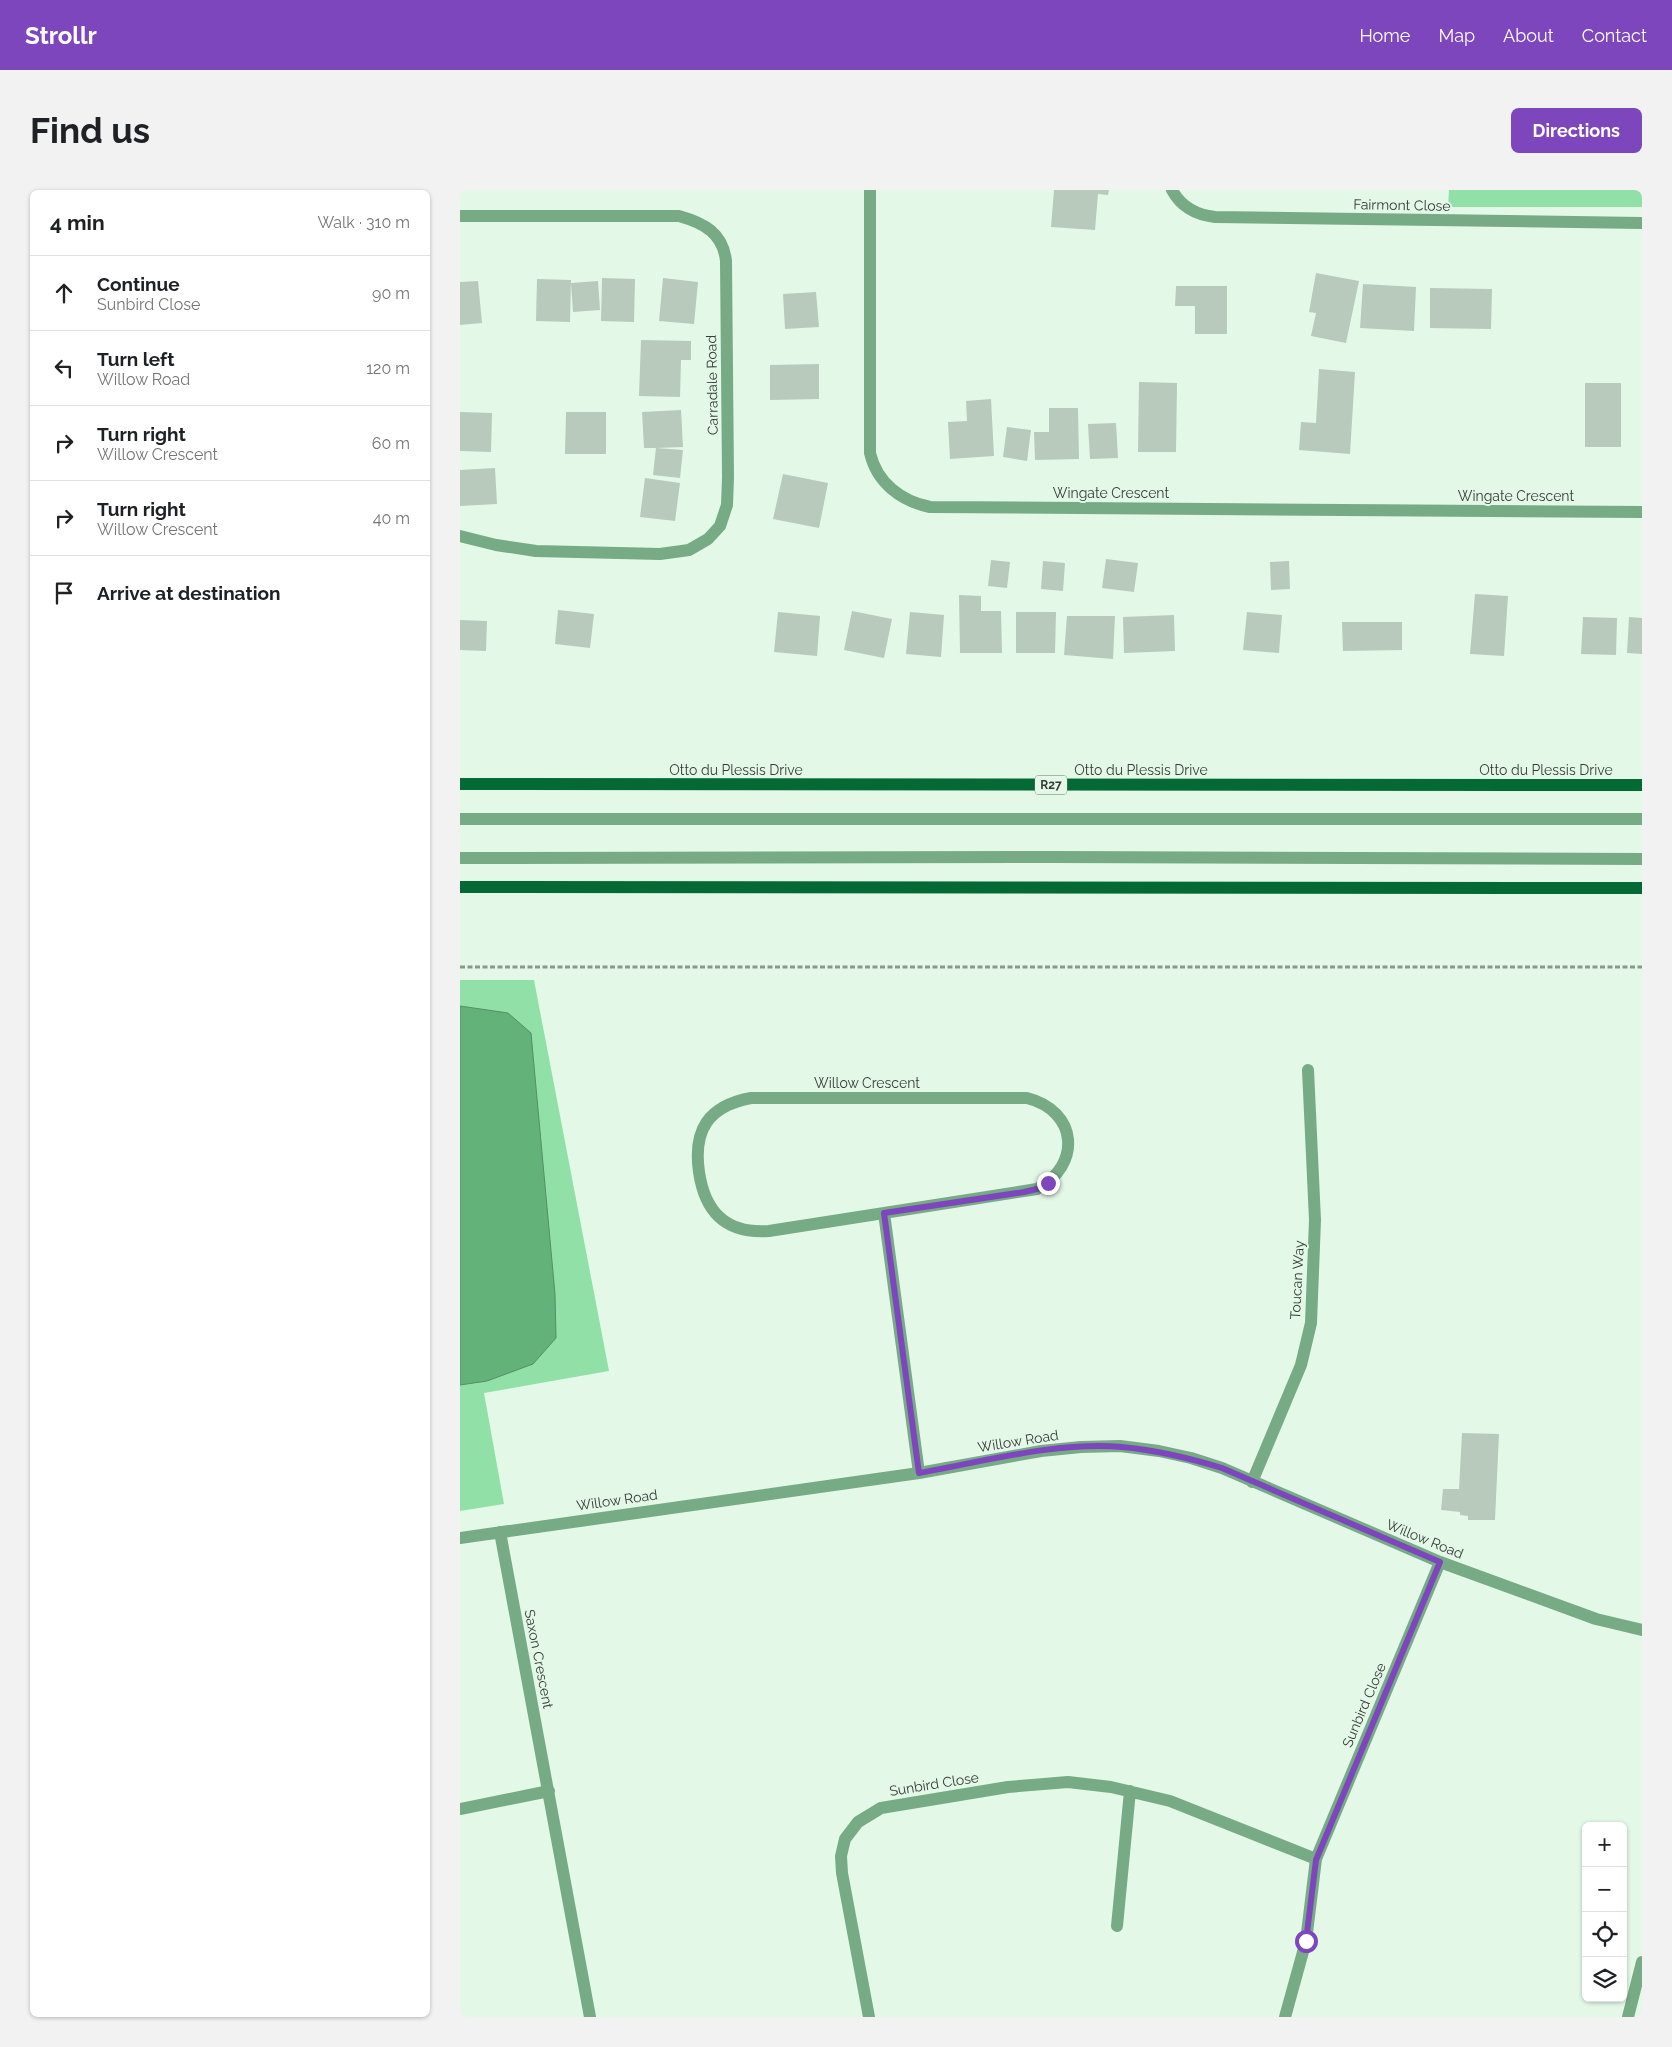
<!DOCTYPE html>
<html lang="en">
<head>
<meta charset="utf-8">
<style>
	body { margin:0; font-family:Raleway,sans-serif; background:#f2f2f2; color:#202124 }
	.controls { position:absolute; right:15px; bottom:15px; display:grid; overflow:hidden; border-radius:8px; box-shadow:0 1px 4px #0004 }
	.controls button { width:45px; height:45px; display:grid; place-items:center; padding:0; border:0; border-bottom:1px solid #e0e0e0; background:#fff; color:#202124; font:25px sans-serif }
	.stop { position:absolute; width:15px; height:15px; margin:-11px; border:4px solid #7e46bd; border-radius:50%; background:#fff }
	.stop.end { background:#7e46bd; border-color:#fff; box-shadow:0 1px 5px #0008 }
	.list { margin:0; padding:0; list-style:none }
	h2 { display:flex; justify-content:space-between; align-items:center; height:65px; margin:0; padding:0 20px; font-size:21px }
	h2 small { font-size:16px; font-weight:400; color:#757577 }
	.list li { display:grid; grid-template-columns:32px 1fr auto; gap:15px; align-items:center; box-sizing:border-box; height:75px; padding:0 20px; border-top:1px solid #e0e0e0 }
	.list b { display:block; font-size:19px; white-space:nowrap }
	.list p { margin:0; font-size:16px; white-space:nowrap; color:#757577 }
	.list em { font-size:16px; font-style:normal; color:#757577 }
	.icon { flex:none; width:28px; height:28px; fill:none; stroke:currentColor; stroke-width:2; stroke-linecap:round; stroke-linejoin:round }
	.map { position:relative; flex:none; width:1182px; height:1827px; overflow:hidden; border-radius:8px }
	header { display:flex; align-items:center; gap:30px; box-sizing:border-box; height:70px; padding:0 25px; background:#7e46bd; color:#fff }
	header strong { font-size:24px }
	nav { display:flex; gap:28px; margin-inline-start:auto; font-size:18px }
	.intro { display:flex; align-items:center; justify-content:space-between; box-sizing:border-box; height:120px; padding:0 30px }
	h1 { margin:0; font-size:35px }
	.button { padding:12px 22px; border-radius:8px; background:#7e46bd; color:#fff; font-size:18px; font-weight:700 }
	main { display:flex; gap:30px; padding:0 30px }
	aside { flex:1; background:#fff; border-radius:8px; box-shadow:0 1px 4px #0004 }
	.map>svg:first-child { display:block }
	.green { fill:#91e0a7 }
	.water { fill:#62b27a; stroke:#548f66 }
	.building { fill:#b7cabb }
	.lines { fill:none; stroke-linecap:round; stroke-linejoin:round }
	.path { stroke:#8a978d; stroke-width:3; stroke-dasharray:5 2.5; stroke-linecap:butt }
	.service { stroke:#77ab85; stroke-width:12 }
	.minor { stroke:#77ab85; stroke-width:12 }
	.primary { stroke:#046934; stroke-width:12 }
	.route { stroke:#7e46bd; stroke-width:6 }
	.labels { text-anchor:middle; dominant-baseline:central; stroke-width:4; stroke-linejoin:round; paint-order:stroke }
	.shield { fill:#e4f8e8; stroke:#6a746b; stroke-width:1 }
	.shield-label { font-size:12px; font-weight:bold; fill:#353c36 }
	.street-label { font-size:14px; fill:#353c36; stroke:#e4f8e8 }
</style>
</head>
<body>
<header>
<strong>Strollr</strong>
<nav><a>Home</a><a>Map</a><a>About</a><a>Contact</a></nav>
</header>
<div class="intro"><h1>Find us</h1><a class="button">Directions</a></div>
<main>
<aside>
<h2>4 min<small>Walk · 310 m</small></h2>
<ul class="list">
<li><svg class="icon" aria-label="ahead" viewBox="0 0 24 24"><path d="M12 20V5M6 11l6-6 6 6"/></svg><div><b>Continue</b><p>Sunbird Close</p></div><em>90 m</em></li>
<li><svg class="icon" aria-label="left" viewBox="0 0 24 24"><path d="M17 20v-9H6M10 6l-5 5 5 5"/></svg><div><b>Turn left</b><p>Willow Road</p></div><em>120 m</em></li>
<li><svg class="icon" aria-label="right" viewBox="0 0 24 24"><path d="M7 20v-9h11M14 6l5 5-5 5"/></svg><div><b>Turn right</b><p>Willow Crescent</p></div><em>60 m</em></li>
<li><svg class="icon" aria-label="right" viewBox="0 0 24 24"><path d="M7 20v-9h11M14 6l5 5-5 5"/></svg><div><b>Turn right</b><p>Willow Crescent</p></div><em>40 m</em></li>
<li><svg class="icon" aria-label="arrive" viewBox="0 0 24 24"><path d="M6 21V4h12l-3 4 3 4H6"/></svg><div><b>Arrive at destination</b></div></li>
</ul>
</aside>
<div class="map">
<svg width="1182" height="1827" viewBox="0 0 1182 1827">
	<rect width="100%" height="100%" fill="#e4f8e8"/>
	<path class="green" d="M989,0H1182V17H988Z
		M0,790H74L149,1181L24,1203L44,1314L0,1321Z"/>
	<path class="water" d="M0,816L48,823L71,843L95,1104L96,1148L73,1174L27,1191L0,1195Z"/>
	<path class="building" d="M594,0H649L648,5L638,4L635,40L591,37Z
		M856,83L899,91L886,153L851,146L856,123L849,122Z
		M142,88L175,89L174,132L141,131Z
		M203,88L238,92L234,134L199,131Z
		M77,89L111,90L110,132L76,131Z
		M18,91L22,133L0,135V92Z
		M138,91L140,120L113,122L111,93Z
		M903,94L956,97L954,141L900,138Z
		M716,96H767V144H735V116H715Z
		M970,98L1032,99L1031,139L970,138Z
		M356,102L359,137L325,139L323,104Z
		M181,150L231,151V170H221L220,207L179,206Z
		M359,174V209L310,210V175Z
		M859,179L895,182L890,264L839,260L841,232L856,233Z
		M679,192L717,193L716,262H678Z
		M1125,193H1161V257H1125Z
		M531,209L534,266L490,269L488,232L507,231L506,211Z
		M589,218H618L619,269L575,270L574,242H589Z
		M221,220L223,257L196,258L223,260L220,288L193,285L196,258H184L182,222Z
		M0,222L32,223L31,262L0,261Z
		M106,222H146V264H105Z
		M656,233L658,268L630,269L628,234Z
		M547,237L571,240L567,271L543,267Z
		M35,278L37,314L0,316V280Z
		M323,284L368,293L359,338L313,329Z
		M185,288L220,293L215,331L180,327Z
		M646,369L678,373L674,402L642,398Z
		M531,370L550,372L547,398L528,396Z
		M583,371L605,373L603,401L581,399Z
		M829,371L830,399L811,400L810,372Z
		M1015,404L1048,406L1044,466L1010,464Z
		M499,405L521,406V421H541L542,463H500Z
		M98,420L134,424L130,458L95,454Z
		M392,421L432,429L424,468L384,460Z
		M318,422L360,426L357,466L314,462Z
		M450,422L484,425L481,467L446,464Z
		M556,422H596L595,463H556Z
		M787,422L822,425L819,463L783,460Z
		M714,425L715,461L664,463L663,427Z
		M607,426H655L653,469L604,465Z
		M1123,427L1157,428L1156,465L1121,464Z
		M1169,427L1182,428V464L1167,463Z
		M0,430L27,431L26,461L0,460Z
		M882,432H942V460L883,461Z
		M1002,1243L1039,1244L1035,1330H1008V1326L1000,1325V1322L981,1320L983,1299H999Z"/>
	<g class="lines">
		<path class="path" d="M0,777H1182"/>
		<path class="service" d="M0,629H1182
			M0,668L594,667L1182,669"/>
		<path class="minor" d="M410,0V263C417,293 441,311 470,317L1182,322
			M712,0C721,17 737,25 755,27L1182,33
			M0,26H219C244,33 263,43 266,71L268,287L267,315L260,336L248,349L229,360L200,364L76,361L36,355L0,346
			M291,908H567C618,921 622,975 577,999L309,1041C267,1044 245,1023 239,982C233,940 248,916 291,908Z
			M424,1023L459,1283
			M792,1292L841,1175L851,1133L855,1030L848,880
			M40,1342L130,1827
			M0,1348L459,1283L581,1261L621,1257L660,1256L699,1261L731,1268L762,1278L980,1372L1136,1429L1182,1440
			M0,1619L89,1601
			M657,1736L670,1601
			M409,1827L382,1683L381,1666L385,1649L398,1632L421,1618L548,1597L608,1592L651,1597L710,1611L856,1669
			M825,1827L846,1751L856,1669L980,1372
			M1168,1827L1182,1772"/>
		<path class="primary" d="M0,594L1182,595
			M0,697L1182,698"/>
	</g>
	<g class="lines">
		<path class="route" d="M588,993L577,999L564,1002L424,1023L459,1283C521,1272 599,1251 662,1257C697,1260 729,1268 762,1278L980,1372L856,1670L846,1751"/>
	</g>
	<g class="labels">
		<rect class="shield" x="575" y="585.5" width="32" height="19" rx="4"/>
		<g class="shield-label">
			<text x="591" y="595">R27</text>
		</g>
		<g class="street-label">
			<text transform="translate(942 15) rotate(1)">Fairmont Close</text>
			<text transform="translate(252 195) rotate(-91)">Carradale Road</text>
			<text x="651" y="303">Wingate Crescent</text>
			<text x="1056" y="306">Wingate Crescent</text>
			<text x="276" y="580">Otto du Plessis Drive</text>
			<text x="681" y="580">Otto du Plessis Drive</text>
			<text x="1086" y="580">Otto du Plessis Drive</text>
			<text x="407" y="893">Willow Crescent</text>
			<text transform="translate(837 1090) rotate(-87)">Toucan Way</text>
			<text transform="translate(558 1251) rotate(-9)">Willow Road</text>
			<text transform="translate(157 1310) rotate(-8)">Willow Road</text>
			<text transform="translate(965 1349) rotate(22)">Willow Road</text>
			<text transform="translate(79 1469) rotate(79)">Saxon Crescent</text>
			<text transform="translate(904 1515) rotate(-67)">Sunbird Close</text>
			<text transform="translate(474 1594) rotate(-9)">Sunbird Close</text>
		</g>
	</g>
</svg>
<div class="controls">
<button>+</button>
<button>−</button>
<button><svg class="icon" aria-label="locate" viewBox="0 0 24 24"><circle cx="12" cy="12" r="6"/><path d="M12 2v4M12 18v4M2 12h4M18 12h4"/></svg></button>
<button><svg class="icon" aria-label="layers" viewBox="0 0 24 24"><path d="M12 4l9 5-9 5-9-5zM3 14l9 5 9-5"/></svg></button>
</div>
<div class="stop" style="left:846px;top:1751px"></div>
<div class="stop end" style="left:588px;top:993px"></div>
</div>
</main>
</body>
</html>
